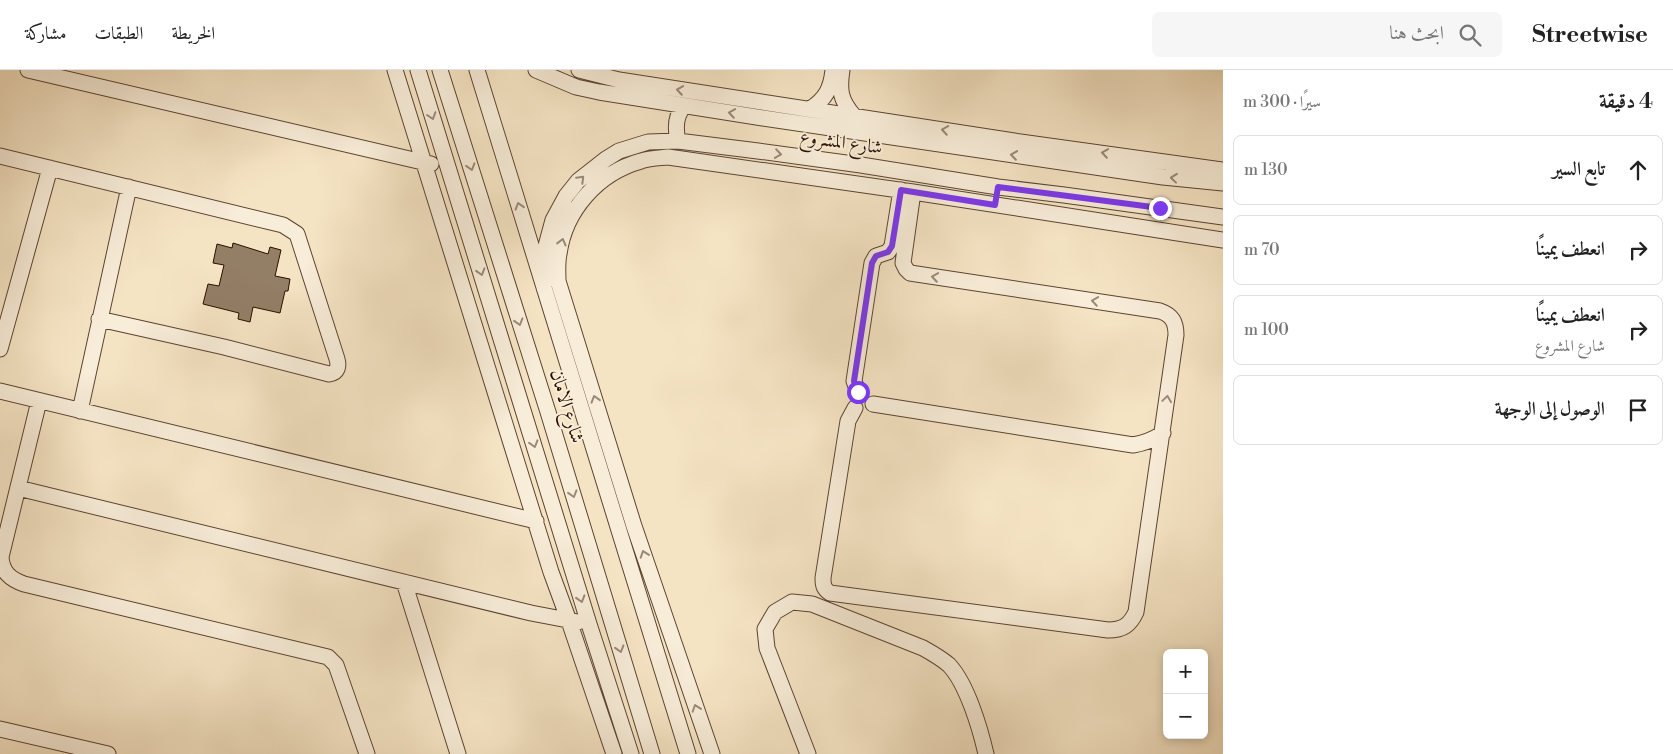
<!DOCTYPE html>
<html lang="ar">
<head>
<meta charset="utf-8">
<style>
	body { margin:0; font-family:"Libre Bodoni",Amiri,serif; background:#f6f6f6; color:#222; direction:rtl }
	.controls { position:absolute; right:15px; bottom:15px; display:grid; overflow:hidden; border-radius:8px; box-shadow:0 2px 8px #0003 }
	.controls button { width:45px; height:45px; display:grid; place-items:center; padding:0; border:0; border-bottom:1px solid #e0e0e0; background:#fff; color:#222; font:25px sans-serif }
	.stop { position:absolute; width:15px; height:15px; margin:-11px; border:4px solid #7c3aed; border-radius:50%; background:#fff }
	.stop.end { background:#7c3aed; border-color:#fff; box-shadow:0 1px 5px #0008 }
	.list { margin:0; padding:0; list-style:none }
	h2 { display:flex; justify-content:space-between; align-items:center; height:65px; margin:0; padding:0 20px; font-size:21px }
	h2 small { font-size:16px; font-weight:400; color:#767676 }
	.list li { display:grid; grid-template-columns:32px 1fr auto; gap:15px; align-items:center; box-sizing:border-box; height:70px; margin:0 10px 10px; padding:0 10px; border:1px solid #e0e0e0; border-radius:8px }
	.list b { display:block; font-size:19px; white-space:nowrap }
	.list p { margin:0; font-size:16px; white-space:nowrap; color:#767676 }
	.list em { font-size:16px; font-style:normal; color:#767676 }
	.icon { flex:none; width:28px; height:28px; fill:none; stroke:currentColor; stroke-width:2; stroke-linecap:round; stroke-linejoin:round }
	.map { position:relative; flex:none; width:1223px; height:684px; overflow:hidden; direction:ltr }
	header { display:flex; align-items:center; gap:30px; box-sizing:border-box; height:70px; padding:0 25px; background:#fff; border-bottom:1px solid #e0e0e0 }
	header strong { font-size:24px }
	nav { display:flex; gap:28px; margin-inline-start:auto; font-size:18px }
	.search { width:350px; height:45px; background:#f6f6f6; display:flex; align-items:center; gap:12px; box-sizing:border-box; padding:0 18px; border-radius:8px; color:#767676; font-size:19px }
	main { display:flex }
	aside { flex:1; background:#fff }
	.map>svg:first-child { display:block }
	.building { fill:#937e66; stroke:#290f00 }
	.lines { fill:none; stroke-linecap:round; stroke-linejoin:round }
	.minor-casing { stroke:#5c4431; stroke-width:17 }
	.minor { stroke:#f8edd9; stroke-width:15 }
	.oneway { stroke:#9b8977 }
	.route { stroke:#7c3aed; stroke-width:6 }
	.labels { text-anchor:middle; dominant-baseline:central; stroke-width:4; stroke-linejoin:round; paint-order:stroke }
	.street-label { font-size:19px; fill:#290f00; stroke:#f8edd9 }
</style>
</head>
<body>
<header>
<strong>Streetwise</strong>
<div class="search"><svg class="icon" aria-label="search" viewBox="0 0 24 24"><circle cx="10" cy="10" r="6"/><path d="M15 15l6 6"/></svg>ابحث هنا</div>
<nav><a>الخريطة</a><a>الطبقات</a><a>مشاركة</a></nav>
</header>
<main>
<aside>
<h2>4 دقيقة<small>سيرًا · 300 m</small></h2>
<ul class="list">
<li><svg class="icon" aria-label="ahead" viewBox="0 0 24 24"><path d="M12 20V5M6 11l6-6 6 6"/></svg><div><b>تابع السير</b></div><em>130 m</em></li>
<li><svg class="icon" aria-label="right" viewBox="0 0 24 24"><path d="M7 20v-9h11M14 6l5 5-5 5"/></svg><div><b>انعطف يمينًا</b></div><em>70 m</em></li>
<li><svg class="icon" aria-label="right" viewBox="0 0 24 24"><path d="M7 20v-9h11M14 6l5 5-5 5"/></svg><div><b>انعطف يمينًا</b><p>شارع المشروع</p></div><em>100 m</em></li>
<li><svg class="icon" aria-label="arrive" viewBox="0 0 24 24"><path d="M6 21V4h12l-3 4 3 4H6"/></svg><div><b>الوصول إلى الوجهة</b></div></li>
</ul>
</aside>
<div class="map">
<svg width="1223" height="684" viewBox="0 0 1223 684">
	<rect width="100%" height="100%" fill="#f5e4c4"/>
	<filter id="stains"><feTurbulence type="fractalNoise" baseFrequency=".004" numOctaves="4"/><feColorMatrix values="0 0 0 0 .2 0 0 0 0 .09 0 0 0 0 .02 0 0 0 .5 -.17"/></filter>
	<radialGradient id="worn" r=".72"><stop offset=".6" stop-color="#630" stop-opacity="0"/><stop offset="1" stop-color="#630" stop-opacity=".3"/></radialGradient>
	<path class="building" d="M233,173L268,184L270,177L281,180L275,206L290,209L288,221H285L280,243L253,237L250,252L238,249L239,243L203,234L208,214L219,216L224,195L213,193L217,174L232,178Z"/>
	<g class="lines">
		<g class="minor-casing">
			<path id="minor" d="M28,0L431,94
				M395,0L551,502L569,551L614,684
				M418,0L589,554L631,684
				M440,0L548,342L652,684
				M477,0L688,684
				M536,0L576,17L599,22L763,48L1163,107L1223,113
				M579,0L619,10L1014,71L1223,100
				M842,0C839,20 840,30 854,46
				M810,39C826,29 831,18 833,0
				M678,71C675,58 675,46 684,36
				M0,86L283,155L297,164L337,289C339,296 338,303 329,304L224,277L99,249
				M544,218L546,176L553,150L566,126L578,111L606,89L619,81L648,72L678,71L758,81L861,95L998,117L1064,125L1223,147
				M0,279L50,98
				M0,321L536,451
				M858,322L854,311L872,193L876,186L888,182L892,176L901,120
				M39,331L1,487C2,502 10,509 24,514L328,587L336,595L367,684
				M873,334L1133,375C1145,373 1153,370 1163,363
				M855,338L848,351L823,508C823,516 824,519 830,523L1108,560C1123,560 1130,555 1136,542L1176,265C1176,252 1172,245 1160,241L910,203L906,199L903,193L913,122
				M80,341L129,117
				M18,418L531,543L578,552
				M404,512L458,684
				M0,659L108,684
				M712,684L634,456L558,211C558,203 557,193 559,184C565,140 598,103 641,91C650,88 659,88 668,87L913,122L1223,170
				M808,684L767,578L765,559L775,542L792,532L812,534L923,578C932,583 941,588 949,595C967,614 980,658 986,684"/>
		</g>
		<use href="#minor" class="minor"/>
	</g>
	<defs><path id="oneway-chevron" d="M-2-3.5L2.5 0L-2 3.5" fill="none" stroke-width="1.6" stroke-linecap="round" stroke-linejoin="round" transform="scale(1.25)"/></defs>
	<g class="oneway">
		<use href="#oneway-chevron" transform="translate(680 20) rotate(-171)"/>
		<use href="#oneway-chevron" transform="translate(732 43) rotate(-171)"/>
		<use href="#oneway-chevron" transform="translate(432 46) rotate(72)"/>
		<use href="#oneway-chevron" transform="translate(945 60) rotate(-171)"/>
		<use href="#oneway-chevron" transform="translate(1105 83) rotate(-172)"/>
		<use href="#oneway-chevron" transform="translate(778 84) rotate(8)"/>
		<use href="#oneway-chevron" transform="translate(1014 85) rotate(-172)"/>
		<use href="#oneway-chevron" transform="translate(471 97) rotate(73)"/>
		<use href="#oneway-chevron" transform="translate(1174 108) rotate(-174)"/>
		<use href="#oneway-chevron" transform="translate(581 109) rotate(-45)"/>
		<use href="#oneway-chevron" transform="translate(519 136) rotate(-107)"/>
		<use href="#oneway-chevron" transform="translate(562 172) rotate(-76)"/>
		<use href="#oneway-chevron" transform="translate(481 202) rotate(73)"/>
		<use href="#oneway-chevron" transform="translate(935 207) rotate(-171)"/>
		<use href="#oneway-chevron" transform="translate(1095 231) rotate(-171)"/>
		<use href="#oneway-chevron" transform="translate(519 252) rotate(73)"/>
		<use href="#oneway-chevron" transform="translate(595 329) rotate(-107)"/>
		<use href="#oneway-chevron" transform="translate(1167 329) rotate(-82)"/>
		<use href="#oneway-chevron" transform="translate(534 374) rotate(73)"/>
		<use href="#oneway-chevron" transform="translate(573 424) rotate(73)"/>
		<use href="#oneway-chevron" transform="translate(644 484) rotate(-109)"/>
		<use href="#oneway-chevron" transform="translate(581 529) rotate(73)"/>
		<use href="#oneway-chevron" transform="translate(620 579) rotate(73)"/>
		<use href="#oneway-chevron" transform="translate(696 638) rotate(-109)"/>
	</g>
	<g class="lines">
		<path class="route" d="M858,322L856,318L854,311L872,193L876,186L888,182L892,176L901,120L995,135L998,117L1160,138"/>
	</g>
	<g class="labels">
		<g class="street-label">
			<text transform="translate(841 72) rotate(8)">شارع المشروع</text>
			<text transform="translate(567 336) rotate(73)">شارع الامان</text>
		</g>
	</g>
	<rect width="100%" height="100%" filter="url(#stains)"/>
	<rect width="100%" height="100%" fill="url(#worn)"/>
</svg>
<div class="controls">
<button>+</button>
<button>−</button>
</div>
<div class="stop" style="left:858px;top:322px"></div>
<div class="stop end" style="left:1160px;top:138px"></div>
</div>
</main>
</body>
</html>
